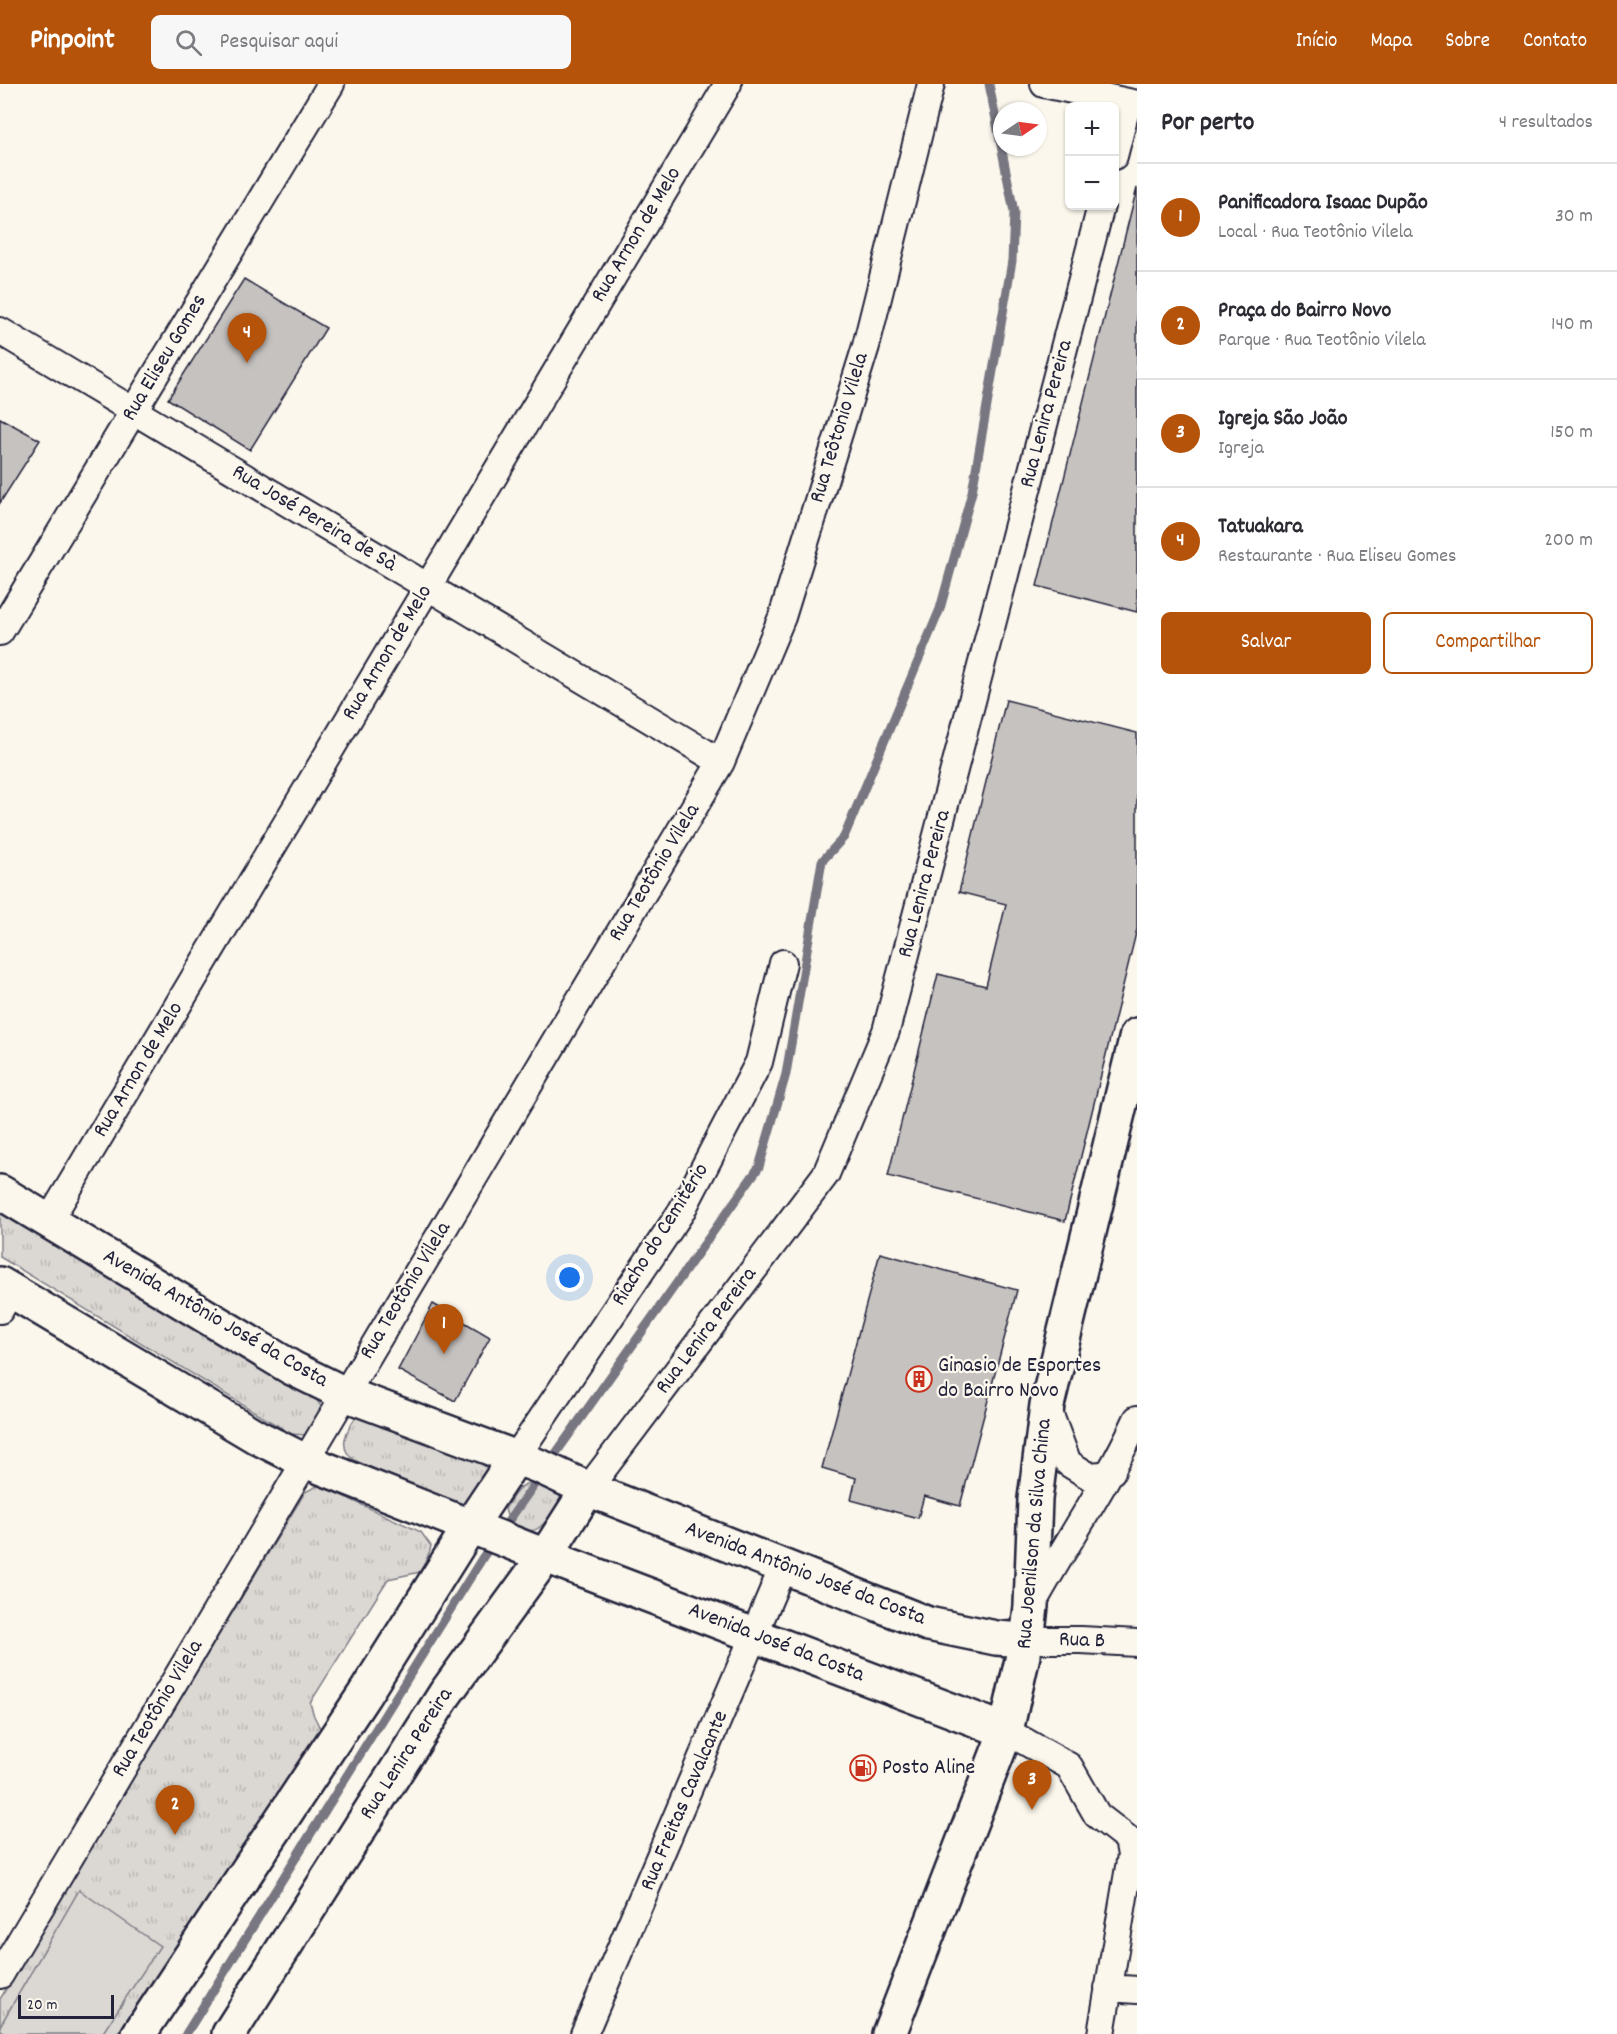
<!DOCTYPE html>
<html lang="pt">
<head>
<meta charset="utf-8">
<style>
	body { margin:0; font-family:Dekko,sans-serif; background:#f7f7f7; color:#2b2b33 }
	.controls { position:absolute; right:18px; top:18px; display:grid; overflow:hidden; border-radius:9px; box-shadow:0 2px 4px #0004 }
	.controls button { width:54px; height:54px; display:grid; place-items:center; padding:0; border:0; border-bottom:2px solid #e1e1e2; background:#fff; color:#2b2b33; font:30px sans-serif }
	.compass { position:absolute; left:993px; top:18px; width:54px; height:54px; border-radius:50%; background:#fff; box-shadow:0 2px 4px #0004; rotate:77deg }
	.scale { position:absolute; left:18px; bottom:15px; width:96px; box-sizing:border-box; padding-left:6px; border:3px solid #22223b; border-top:0; font-size:16px; line-height:21px; white-space:nowrap; color:#22223b; -webkit-text-stroke:4px #fbf7ec; paint-order:stroke }
	.you { position:absolute; left:570px; top:1194px; width:21px; height:21px; margin:-15px; border:4px solid #fff; border-radius:50%; background:#1a73e8; box-shadow:0 0 0 9px #1a73e833 }
	.badge { display:grid; place-items:center; width:39px; height:39px; border-radius:50%; background:#b45309; color:#fff; font-size:20px; font-weight:700 }
	.pin { position:absolute; translate:-50% -50px; filter:drop-shadow(0 2px 3px #0008) }
	.pin::after { content:''; position:absolute; top:32px; width:21px; height:18px; background:inherit; clip-path:polygon(0 0,100% 0,50% 100%) }
	.list { margin:0; padding:0; list-style:none }
	h2 { display:flex; justify-content:space-between; align-items:center; height:78px; margin:0; padding:0 24px; font-size:26px }
	h2 small { font-size:20px; font-weight:400; color:#7c7c81 }
	.list li { display:grid; grid-template-columns:39px 1fr auto; gap:18px; align-items:center; box-sizing:border-box; height:108px; padding:0 24px; border-top:2px solid #e1e1e2 }
	.list b { display:block; font-size:22px; white-space:nowrap }
	.list p { margin:0; font-size:20px; white-space:nowrap; color:#7c7c81 }
	.list em { font-size:20px; font-style:normal; color:#7c7c81 }
	.actions { display:flex; gap:12px; padding:18px 24px }
	.actions a { flex:1; padding:14px 0; border:2px solid #b45309; border-radius:9px; text-align:center; font-size:21px; color:#b45309 }
	.actions .main { background:#b45309; color:#fff }
	.icon { flex:none; width:33px; height:33px; fill:none; stroke:currentColor; stroke-width:2; stroke-linecap:round; stroke-linejoin:round }
	.map { position:relative; flex:none; width:1137px; height:1950px; overflow:hidden }
	header { display:flex; align-items:center; gap:36px; box-sizing:border-box; height:84px; padding:0 30px; background:#b45309; color:#fff }
	header strong { font-size:28px }
	nav { display:flex; gap:33px; margin-inline-start:auto; font-size:21px }
	.search { width:420px; height:54px; background:#f7f7f7; display:flex; align-items:center; gap:15px; box-sizing:border-box; padding:0 21px; border-radius:9px; color:#7c7c81; font-size:22px }
	main { display:flex }
	aside { flex:1; background:#fff }
	.map>svg:first-child { display:block }
	.grass { fill:url(#grass-tufts); stroke:#7e7d87; stroke-width:1.5 }
	.pitch { fill:#dbd8d3; stroke:#7e7d87; stroke-width:1.5 }
	.lines { fill:none; stroke-linecap:round; stroke-linejoin:round }
	.stream { stroke:#787681; stroke-width:9 }
	.building { fill:#c6c2c0; stroke:#22223b; stroke-width:1.5 }
	.street-casing { stroke:#22223b; stroke-width:30 }
	.secondary-casing { stroke:#22223b; stroke-width:38 }
	.street { stroke:#fbf7ec; stroke-width:26 }
	.secondary { stroke:#fbf7ec; stroke-width:33 }
	.labels { text-anchor:middle; dominant-baseline:central; stroke-width:4.5; stroke-linejoin:round; paint-order:stroke }
	.street-label { font-size:22px; fill:#22223b; stroke:#fbf7ec }
	.poi-label { font-size:22px; fill:#22223b; stroke:#fbf7ec; text-anchor:start }
</style>
</head>
<body>
<header>
<strong>Pinpoint</strong>
<div class="search"><svg class="icon" aria-label="search" viewBox="0 0 24 24"><circle cx="10" cy="10" r="6"/><path d="M15 15l6 6"/></svg>Pesquisar aqui</div>
<nav><a>Início</a><a>Mapa</a><a>Sobre</a><a>Contato</a></nav>
</header>
<main>
<div class="map">
<svg width="1137" height="1950" viewBox="0 0 1137 1950">
	<defs>
		<pattern id="grass-tufts" width="24" height="20" patternUnits="userSpaceOnUse" patternTransform="scale(1.5)"><rect width="24" height="20" fill="#dbd8d3"/><path d="M3 7l-1-3M5 7V3M7 7l1-3M15 17l-1-3M17 17v-4M19 17l1-3" fill="none" stroke="#bcb9b6"/></pattern>
	</defs>
	<rect width="100%" height="100%" fill="#fbf7ec"/>
	<filter id="ink" filterUnits="userSpaceOnUse"><feTurbulence type="fractalNoise" baseFrequency=".0167" numOctaves="2"/><feDisplacementMap in="SourceGraphic" scale="12" xChannelSelector="R" yChannelSelector="G"/><feConvolveMatrix kernelMatrix="1 2 1 2 8 2 1 2 1" color-interpolation-filters="sRGB"/></filter>
	<g filter="url(#ink)">
		<path class="grass" d="M0,1126L316,1315L323,1325L307,1351L291,1350L0,1173Z
			M358,1330L478,1377L488,1385L489,1396L466,1424L356,1377C336,1365 346,1346 358,1330Z
			M530,1398L551,1403L561,1414L560,1419C554,1426 548,1436 541,1442C528,1454 507,1440 505,1425C512,1414 517,1403 530,1398Z
			M319,1401L421,1448L431,1462C429,1472 425,1479 420,1488L388,1495L310,1619L314,1632L322,1648L117,1950H0V1915L305,1408Z"/>
		<path class="pitch" d="M79,1806L160,1862L102,1950H6L0,1946V1942Z"/>
		<g class="lines">
			<path class="stream" d="M549,1379L759,1083L786,990L822,777L844,753L940,525L972,408L1012,177L1014,128L989,0
				M186,1950L483,1473L541,1391"/>
		</g>
		<path class="building" d="M1137,104V528L1037,502Z
			M244,195L326,244L250,366L168,315Z
			M0,334L40,356L0,419Z
			M1006,616L1137,649V845L1065,1137L888,1092L938,890L986,902L1006,820L959,808Z
			M880,1169L1017,1206L960,1422L924,1412L918,1434L851,1416L856,1394L822,1384Z
			M433,1220L490,1253L455,1317L398,1286Z"/>
		<g class="lines">
			<g class="street-casing">
				<path id="street" d="M1044,0L1137,20
					M1114,72L1128,18
					M0,247L721,678
					M0,548L331,0
					M49,1137L728,0
					M0,1226L11,1207
					M1047,1323L1068,1379L1089,1392L1102,1391L1112,1387
					M516,1373L681,1128L759,978L783,879
					M588,1405L826,1090L886,947L1101,122
					M1033,1519C1067,1457 1108,1399 1137,1335
					M1026,1556H1081L1137,1559
					M1006,1647L1069,1682L1097,1731L1128,1755L1131,1771L1101,1950
					M0,1891L721,678L782,533L866,262L931,0
					M1108,1904L1137,1906
					M584,1950L783,1483"/>
			</g>
			<g class="secondary-casing">
				<path id="secondary" d="M0,1108L292,1284L345,1310L541,1383L588,1405L928,1540L996,1554L1026,1556
					M0,1200L257,1353L305,1377L530,1466L1006,1647
					M139,1950L364,1611L470,1442L516,1373
					M229,1950L445,1610L546,1471L588,1405
					M889,1950L1006,1647L1028,1549L1031,1522L1035,1415L1047,1321L1137,951"/>
			</g>
			<use href="#street" class="street"/>
			<use href="#secondary" class="secondary"/>
		</g>
	</g>
	<defs>
		<g id="building-ring" transform="scale(1.35)"><circle r="9.5" fill="#fbf7ec" stroke="#c8321e" stroke-width="1.5"/><path d="M-4-6H4V6H1V3H-1V6H-4ZM-2.5-4.3h1.7v1.8h-1.7ZM.8-4.3h1.7v1.8H.8ZM-2.5-1h1.7V.8h-1.7ZM.8-1h1.7V.8H.8Z" fill="#c8321e"/></g>
		<g id="fuel-ring" transform="scale(1.35)"><circle r="9.5" fill="#fbf7ec" stroke="#c8321e" stroke-width="1.5"/><path d="M-5.5-6h7V0h2V4h1.3V-2.5L3-4.5l.8-.8L6-3V5H2.5V1h-1V6h-7ZM-4.2-4.7v3.2H.2V-4.7Z" fill="#c8321e"/></g>
	</defs>
	<g fill-rule="evenodd">
		<use href="#building-ring" x="919" y="1295"/>
		<use href="#fuel-ring" x="863" y="1684"/>
	</g>
	<g class="labels">
		<g class="street-label">
			<text transform="translate(637 151) rotate(-59)">Rua Arnon de Melo</text>
			<text transform="translate(165 274) rotate(-59)">Rua Eliseu Gomes</text>
			<text transform="translate(1047 330) rotate(-75)">Rua Lenira Pereira</text>
			<text transform="translate(840 344) rotate(-73)">Rua Teôtonio Vilela</text>
			<text transform="translate(314 435) rotate(31)">Rua José Pereira de Sà</text>
			<text transform="translate(388 569) rotate(-59)">Rua Arnon de Melo</text>
			<text transform="translate(655 789) rotate(-59)">Rua Teotônio Vilela</text>
			<text transform="translate(925 800) rotate(-75)">Rua Lenira Pereira</text>
			<text transform="translate(139 986) rotate(-59)">Rua Arnon de Melo</text>
			<text transform="translate(661 1151) rotate(-58)">Riacho do Cemitério</text>
			<text transform="translate(406 1207) rotate(-59)">Rua Teotônio Vilela</text>
			<text transform="translate(215 1235) rotate(30)">Avenida Antônio José da Costa</text>
			<text transform="translate(707 1247) rotate(-53)">Rua Lenira Pereira</text>
			<text transform="translate(1035 1450) rotate(-85)">Rua Joenilson da Silva China</text>
			<text transform="translate(805 1490) rotate(21)">Avenida Antônio José da Costa</text>
			<text transform="translate(1082 1557) rotate(2)">Rua B</text>
			<text transform="translate(776 1559) rotate(21)">Avenida José da Costa</text>
			<text transform="translate(158 1625) rotate(-59)">Rua Teotônio Vilela</text>
			<text transform="translate(407 1670) rotate(-57)">Rua Lenira Pereira</text>
			<text transform="translate(685 1717) rotate(-67)">Rua Freitas Cavalcante</text>
		</g>
		<g class="poi-label">
			<text x="938" y="1282">Ginasio de Esportes<tspan x="938" dy="25">do Bairro Novo</tspan></text>
			<text x="882" y="1684">Posto Aline</text>
		</g>
	</g>
</svg>
<div class="controls">
<button>+</button>
<button>−</button>
</div>
<svg class="compass" viewBox="-18 -18 36 36"><path d="M0-13l5 13h-10z" fill="#e53935"/><path d="M0 13l5-13h-10z" fill="#7c7c81"/></svg>
<div class="scale">20 m</div>
<div class="you"></div>
<div class="pin badge" style="left:444px;top:1270px">1</div>
<div class="pin badge" style="left:175px;top:1751px">2</div>
<div class="pin badge" style="left:1032px;top:1726px">3</div>
<div class="pin badge" style="left:247px;top:279px">4</div>
</div>
<aside>
<h2>Por perto<small>4 resultados</small></h2>
<ul class="list">
<li><span class="badge">1</span><div><b>Panificadora Isaac Dupão</b><p>Local · Rua Teotônio Vilela</p></div><em>30 m</em></li>
<li><span class="badge">2</span><div><b>Praça do Bairro Novo</b><p>Parque · Rua Teotônio Vilela</p></div><em>140 m</em></li>
<li><span class="badge">3</span><div><b>Igreja São João</b><p>Igreja</p></div><em>150 m</em></li>
<li><span class="badge">4</span><div><b>Tatuakara</b><p>Restaurante · Rua Eliseu Gomes</p></div><em>200 m</em></li>
</ul>
<div class="actions"><a class="main">Salvar</a><a>Compartilhar</a></div>
</aside>
</main>
</body>
</html>
